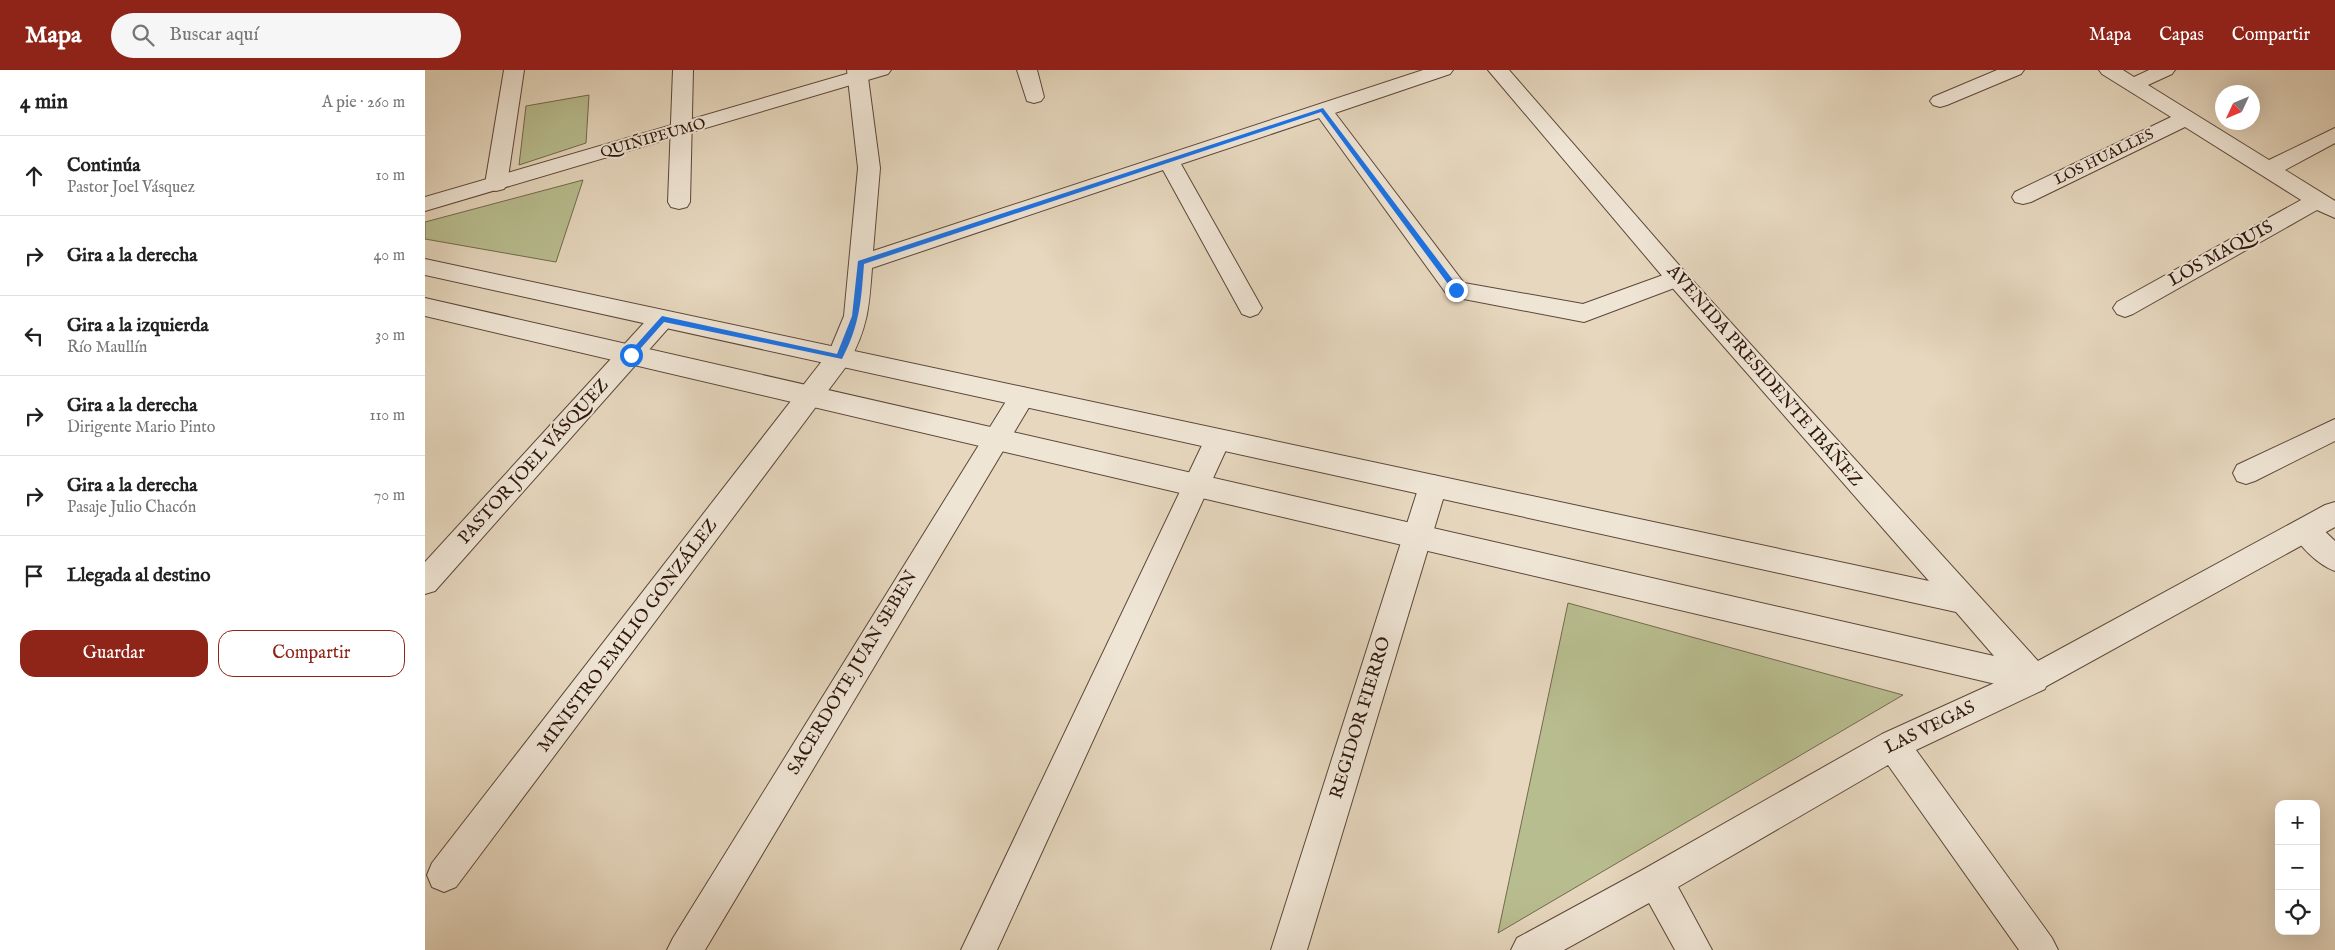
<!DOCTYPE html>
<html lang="es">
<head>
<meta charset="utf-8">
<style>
	body { margin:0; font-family:"IM FELL English",serif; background:#f6f6f6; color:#222 }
	.controls { position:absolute; right:15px; bottom:15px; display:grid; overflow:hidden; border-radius:10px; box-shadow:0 5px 20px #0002 }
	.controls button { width:45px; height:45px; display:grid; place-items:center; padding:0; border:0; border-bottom:1px solid #e0e0e0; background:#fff; color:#222; font:25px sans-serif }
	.compass { position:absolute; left:1790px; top:15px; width:45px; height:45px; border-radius:50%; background:#fff; box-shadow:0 5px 20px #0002; rotate:226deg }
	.stop { position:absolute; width:15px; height:15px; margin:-11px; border:4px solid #1a73e8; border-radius:50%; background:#fff }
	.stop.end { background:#1a73e8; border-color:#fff; box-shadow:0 1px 5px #0008 }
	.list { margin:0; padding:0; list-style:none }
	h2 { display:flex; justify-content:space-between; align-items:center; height:65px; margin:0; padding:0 20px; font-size:21px }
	h2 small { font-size:16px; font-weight:400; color:#767676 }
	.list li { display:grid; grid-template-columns:32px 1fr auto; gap:15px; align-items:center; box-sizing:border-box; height:80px; padding:0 20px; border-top:1px solid #e0e0e0 }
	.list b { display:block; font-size:19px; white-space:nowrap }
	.list p { margin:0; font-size:16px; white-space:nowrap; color:#767676 }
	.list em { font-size:16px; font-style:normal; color:#767676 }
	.actions { display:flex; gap:10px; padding:15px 20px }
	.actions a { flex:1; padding:11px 0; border:1px solid #8f2418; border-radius:15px; text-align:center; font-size:18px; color:#8f2418 }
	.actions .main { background:#8f2418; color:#fff }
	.icon { flex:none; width:28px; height:28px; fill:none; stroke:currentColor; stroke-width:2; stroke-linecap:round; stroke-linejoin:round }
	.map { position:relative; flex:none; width:1910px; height:880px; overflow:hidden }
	header { display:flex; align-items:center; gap:30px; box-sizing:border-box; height:70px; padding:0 25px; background:#8f2418; color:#fff }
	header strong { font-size:24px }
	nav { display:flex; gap:28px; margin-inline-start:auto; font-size:18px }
	.search { width:350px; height:45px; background:#f6f6f6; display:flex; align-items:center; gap:12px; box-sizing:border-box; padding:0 18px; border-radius:28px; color:#767676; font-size:19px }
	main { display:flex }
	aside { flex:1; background:#fff }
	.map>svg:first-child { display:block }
	.green { fill:#b8bd8f; stroke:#736a4e }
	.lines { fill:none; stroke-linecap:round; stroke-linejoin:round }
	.minor-casing { stroke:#5c4739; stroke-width:2 }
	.tertiary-casing { stroke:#5c4739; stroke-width:2 }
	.minor { fill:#efe5d5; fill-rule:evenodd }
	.tertiary { fill:#efe5d5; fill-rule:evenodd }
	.route { fill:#1a73e8 }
	.labels { text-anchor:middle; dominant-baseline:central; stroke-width:4; stroke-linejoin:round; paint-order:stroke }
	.far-street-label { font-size:15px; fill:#2e170d; stroke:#efe5d5 }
	.street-label { font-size:18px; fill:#2e170d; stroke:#efe5d5 }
</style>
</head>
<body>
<header>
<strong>Mapa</strong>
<div class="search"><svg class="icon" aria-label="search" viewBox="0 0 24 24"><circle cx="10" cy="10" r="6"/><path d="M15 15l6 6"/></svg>Buscar aquí</div>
<nav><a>Mapa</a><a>Capas</a><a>Compartir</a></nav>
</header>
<main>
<aside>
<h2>4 min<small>A pie · 260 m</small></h2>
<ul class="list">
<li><svg class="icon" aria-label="ahead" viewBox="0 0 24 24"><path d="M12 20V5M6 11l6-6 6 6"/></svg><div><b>Continúa</b><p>Pastor Joel Vásquez</p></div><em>10 m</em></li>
<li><svg class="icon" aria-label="right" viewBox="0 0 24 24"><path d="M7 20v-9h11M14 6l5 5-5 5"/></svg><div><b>Gira a la derecha</b></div><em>40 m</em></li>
<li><svg class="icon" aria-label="left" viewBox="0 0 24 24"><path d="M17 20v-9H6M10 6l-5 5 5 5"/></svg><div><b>Gira a la izquierda</b><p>Río Maullín</p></div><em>30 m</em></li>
<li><svg class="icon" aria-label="right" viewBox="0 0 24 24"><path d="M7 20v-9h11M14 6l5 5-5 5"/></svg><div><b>Gira a la derecha</b><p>Dirigente Mario Pinto</p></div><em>110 m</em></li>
<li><svg class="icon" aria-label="right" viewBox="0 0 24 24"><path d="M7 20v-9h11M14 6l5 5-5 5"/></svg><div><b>Gira a la derecha</b><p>Pasaje Julio Chacón</p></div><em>70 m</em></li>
<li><svg class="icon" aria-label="arrive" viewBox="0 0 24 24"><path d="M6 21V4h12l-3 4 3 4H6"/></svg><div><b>Llegada al destino</b></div></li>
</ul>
<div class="actions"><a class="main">Guardar</a><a>Compartir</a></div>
</aside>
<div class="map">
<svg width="1910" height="880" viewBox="0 0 1910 880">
	<rect width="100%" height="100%" fill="#e6d7be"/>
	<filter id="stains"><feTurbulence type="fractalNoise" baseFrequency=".004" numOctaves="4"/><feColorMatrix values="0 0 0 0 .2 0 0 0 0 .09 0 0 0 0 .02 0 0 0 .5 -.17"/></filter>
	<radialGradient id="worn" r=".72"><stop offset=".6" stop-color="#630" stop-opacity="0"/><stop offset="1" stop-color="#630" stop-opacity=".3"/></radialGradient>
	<path class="green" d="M164,25L161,73L94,95L101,36Z
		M158,110L131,192L0,169V152Z
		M1143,533L1478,625L1073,863Z"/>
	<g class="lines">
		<g class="minor-casing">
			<path id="minor" d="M79,0H99L82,114L79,119L71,121L63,119L60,114Z
				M248,0H268L265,132L262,137L254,139L246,137L243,132Z
				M422,0H442L455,98L448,181L998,0H1028L1025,4L910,43L1039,213L1158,234L1252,200L1260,202L1264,208L1260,214L1159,252L1023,226L894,48L756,94L837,238L833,244L825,247L817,244L738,100L447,198C444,238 443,257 423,294L31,817L19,822L7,817L2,805L7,793L404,282L419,246L433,98Z
				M592,0H612L619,27L616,31L609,33L602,31Z
				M1572,0H1599L1596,4L1522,35L1515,37L1508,35L1505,31L1508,27Z
				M1674,0H1698L1709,7L1724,0H1750L1747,4L1723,15L1844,90L1910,58V73L1860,100L1910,131V148L1892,140L1708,244L1700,247L1692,244L1688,238L1692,232L1876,130L1760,57L1606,132L1598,134L1590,132L1587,127L1590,122L1746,47L1677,4Z
				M237,240L246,243L249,249L246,255L10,521L0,524V492L228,243Z
				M597,317L606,320L610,327L606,334L280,880H242L248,868L588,320Z
				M1910,349V371L1830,411L1821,414L1812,411L1808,403L1812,395Z
				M793,359L802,362L806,369L572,880H536L780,369L784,362Z
				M1008,405L1018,408L1022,416L882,880H846L994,416L998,408Z
				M1880,448L1890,452L1910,471V501C1893,495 1874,476 1866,460L1870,452Z
				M1609,595L1620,599L1624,609L1620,619L1491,680L1627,868L1633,880H1594L1463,695L1253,817L1287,880H1250L1224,833L1139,880H1086L1092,868L1219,799L1457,664Z"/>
		</g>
		<g class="tertiary-casing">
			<path id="tertiary" d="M435,0H466L463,4L0,141V127Z
				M1063,0H1084L1260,202L1613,591L1900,435L1910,432V457L1609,623L0,246V228L1569,586L1531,542L0,205V189L1504,511L1244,214Z"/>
		</g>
		<use href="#minor" class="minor"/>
		<use href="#tertiary" class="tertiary"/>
	</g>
	<path class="route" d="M898,38L1034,218V222H1029L896,42L439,194C436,232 435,254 417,289L239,252L208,287L202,285L237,246L412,284L427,246L433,191Z"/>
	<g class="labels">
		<g class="far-street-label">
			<text transform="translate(228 68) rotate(-16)">QUIÑIPEUMO</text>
			<text transform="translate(1679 87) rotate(-26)">LOS HUALLES</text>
		</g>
		<g class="street-label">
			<text transform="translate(1796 184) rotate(-29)">LOS MAQUIS</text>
			<text transform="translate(1339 306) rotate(49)">AVENIDA PRESIDENTE IBÁÑEZ</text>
			<text transform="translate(109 392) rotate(-48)">PASTOR JOEL VÁSQUEZ</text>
			<text transform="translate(203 566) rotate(-53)">MINISTRO EMILIO GONZÁLEZ</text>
			<text transform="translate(428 603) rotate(-59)">SACERDOTE JUAN SEBEN</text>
			<text transform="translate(936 648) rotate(-73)">REGIDOR FIERRO</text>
			<text transform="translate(1505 658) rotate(-26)">LAS VEGAS</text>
		</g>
	</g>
	<rect width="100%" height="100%" filter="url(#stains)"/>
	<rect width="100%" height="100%" fill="url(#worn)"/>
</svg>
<div class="controls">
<button>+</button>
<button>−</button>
<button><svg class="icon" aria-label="locate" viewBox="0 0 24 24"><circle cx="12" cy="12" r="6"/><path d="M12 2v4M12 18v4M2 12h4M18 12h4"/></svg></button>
</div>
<svg class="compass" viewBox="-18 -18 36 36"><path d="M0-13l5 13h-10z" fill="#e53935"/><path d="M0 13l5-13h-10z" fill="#767676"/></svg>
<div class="stop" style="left:206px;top:285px"></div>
<div class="stop end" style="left:1031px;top:220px"></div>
</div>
</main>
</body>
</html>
